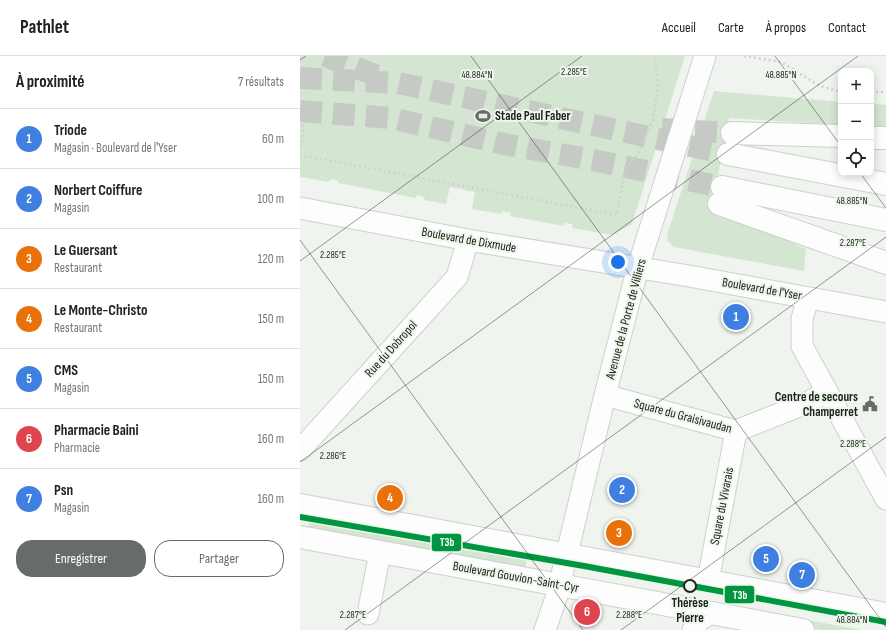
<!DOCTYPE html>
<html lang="fr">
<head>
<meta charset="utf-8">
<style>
	body { margin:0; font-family:"Sofia Sans Condensed",sans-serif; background:#f6f6f6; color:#222 }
	.controls { position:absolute; right:12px; top:12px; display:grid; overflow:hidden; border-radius:8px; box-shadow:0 2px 10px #0003 }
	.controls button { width:36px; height:36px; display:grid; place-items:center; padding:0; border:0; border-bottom:1px solid #e0e0e0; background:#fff; color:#222; font:20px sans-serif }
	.you { position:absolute; left:318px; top:206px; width:14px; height:14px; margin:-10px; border:3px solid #fff; border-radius:50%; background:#1a73e8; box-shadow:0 0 0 6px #1a73e833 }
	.badge { display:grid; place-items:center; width:26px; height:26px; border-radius:50%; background:#686c68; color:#fff; font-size:13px; font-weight:700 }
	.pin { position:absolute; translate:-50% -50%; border:2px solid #fff; box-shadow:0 1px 4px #0006 }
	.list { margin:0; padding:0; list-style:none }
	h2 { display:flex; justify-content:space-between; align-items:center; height:52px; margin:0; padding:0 16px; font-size:17px }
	h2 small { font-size:13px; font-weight:400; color:#767676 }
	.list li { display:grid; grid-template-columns:26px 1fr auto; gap:12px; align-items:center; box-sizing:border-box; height:60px; padding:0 16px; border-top:1px solid #e0e0e0 }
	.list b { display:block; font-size:15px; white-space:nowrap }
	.list p { margin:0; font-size:13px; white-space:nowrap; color:#767676 }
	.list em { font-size:13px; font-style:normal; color:#767676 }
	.actions { display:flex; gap:8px; padding:12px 16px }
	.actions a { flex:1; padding:9px 0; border:1px solid #686c68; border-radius:16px; text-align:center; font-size:14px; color:#686c68 }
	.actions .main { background:#686c68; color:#fff }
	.icon { flex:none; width:22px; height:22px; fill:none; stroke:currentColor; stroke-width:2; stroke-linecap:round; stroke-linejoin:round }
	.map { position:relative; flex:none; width:586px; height:574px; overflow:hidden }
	header { display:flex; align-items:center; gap:24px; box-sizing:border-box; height:56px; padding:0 20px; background:#fff; border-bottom:1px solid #e0e0e0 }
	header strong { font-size:19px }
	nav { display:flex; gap:22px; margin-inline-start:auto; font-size:14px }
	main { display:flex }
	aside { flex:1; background:#fff }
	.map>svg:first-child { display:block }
	.green { fill:#d4e5d1 }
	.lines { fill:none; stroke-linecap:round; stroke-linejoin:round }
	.highway-tunnel { stroke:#c6cac5; stroke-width:22; stroke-dasharray:22 11; stroke-linecap:butt }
	.minor-casing { stroke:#cdd1cc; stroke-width:23 }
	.major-casing { stroke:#cdd1cc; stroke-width:24 }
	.highway-casing { stroke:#cdd1cc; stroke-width:24 }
	.path { stroke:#d1d2d0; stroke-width:2.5; stroke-dasharray:2 3; stroke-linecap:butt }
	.minor { stroke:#fdfdfd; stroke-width:21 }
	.major { stroke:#fdfdfd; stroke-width:22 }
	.highway { stroke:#fdfdfd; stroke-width:22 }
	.tram-1-casing { stroke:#eef7ec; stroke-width:9 }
	.tram-1 { stroke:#009641; stroke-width:6 }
	.ticks { fill:none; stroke:#20231f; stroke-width:1; stroke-opacity:0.45 }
	.stop-dot { fill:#eef7ec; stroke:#20231f; stroke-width:2 }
	.labels { text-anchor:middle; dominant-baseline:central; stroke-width:4; stroke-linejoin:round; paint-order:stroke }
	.poi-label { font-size:13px; font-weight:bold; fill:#20231f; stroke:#eef7ec; text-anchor:start }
	.street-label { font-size:13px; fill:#20231f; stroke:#eef7ec }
	.stop-label { font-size:13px; font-weight:bold; fill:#20231f; stroke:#eef7ec }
	.ticks-label { font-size:10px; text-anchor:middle; fill:#20231f; stroke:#eef7ec; stroke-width:4; stroke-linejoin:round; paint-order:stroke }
	.line-badge { stroke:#eef7ec; stroke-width:1.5 }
	.badge-label { font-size:11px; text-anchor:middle; font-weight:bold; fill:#fff }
</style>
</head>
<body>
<header>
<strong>Pathlet</strong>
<nav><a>Accueil</a><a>Carte</a><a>À propos</a><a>Contact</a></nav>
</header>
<main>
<aside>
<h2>À proximité<small>7 résultats</small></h2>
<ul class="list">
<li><span class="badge" style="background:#3f7fe0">1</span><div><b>Triode</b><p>Magasin · Boulevard de l'Yser</p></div><em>60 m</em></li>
<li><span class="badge" style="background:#3f7fe0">2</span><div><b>Norbert Coiffure</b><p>Magasin</p></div><em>100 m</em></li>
<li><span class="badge" style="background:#e8710a">3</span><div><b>Le Guersant</b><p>Restaurant</p></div><em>120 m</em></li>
<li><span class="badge" style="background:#e8710a">4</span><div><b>Le Monte-Christo</b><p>Restaurant</p></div><em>150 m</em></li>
<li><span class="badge" style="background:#3f7fe0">5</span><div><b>CMS</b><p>Magasin</p></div><em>150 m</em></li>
<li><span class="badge" style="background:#e0444e">6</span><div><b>Pharmacie Baini</b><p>Pharmacie</p></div><em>160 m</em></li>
<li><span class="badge" style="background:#3f7fe0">7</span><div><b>Psn</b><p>Magasin</p></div><em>160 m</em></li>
</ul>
<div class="actions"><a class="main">Enregistrer</a><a>Partager</a></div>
</aside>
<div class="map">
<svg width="586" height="574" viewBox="0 0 586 574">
	<rect width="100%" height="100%" fill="#eff4ef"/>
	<path class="green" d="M0,0H385L332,168L313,179L272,172L273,168L265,167L264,170L210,160L211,157L202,155V158L172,153L175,136L150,131L146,148L124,144L125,141L117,139L116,142L38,127V124L30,123L29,126L1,121L0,123Z
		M414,35L541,46V69L429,62L412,152L506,193L504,215L374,191L368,185L367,179Z
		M571,48L586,49V73L571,71Z
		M11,454L228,495L224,519L7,479Z
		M431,550L562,574H521L430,557Z"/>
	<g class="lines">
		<path class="highway-tunnel" d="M25,0L78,20
			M0,22L98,27L428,98
			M0,55L91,62L204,88L293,104L422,131
			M362,73L432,77"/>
		<g class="minor-casing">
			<path id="minor" d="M0,152L168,184L389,220L586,256
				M508,242L502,263V290L586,443
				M305,339L436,375L507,347L526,336
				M0,394L157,221L168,184
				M408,525L436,375
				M68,558L80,496
				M245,574L257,539L305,339L338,211L405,0
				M393,574L400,563L412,557"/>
		</g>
		<g class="major-casing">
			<path id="major" d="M0,449L586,558
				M0,481L503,574"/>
		</g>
		<g class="highway-casing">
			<path id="highway" d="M432,77L541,80
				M571,82H586
				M428,98L586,128
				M422,131L586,164
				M419,148L586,207"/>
		</g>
		<path class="path" d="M444,0L481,6L520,30L541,36
			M571,36H586
			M0,65L4,71L0,93
			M0,99L317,159L325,114L339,96L353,63L358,28L355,0"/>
		<use href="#minor" class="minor"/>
		<use href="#major" class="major"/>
		<use href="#highway" class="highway"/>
		<g class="tram-1-casing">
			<path id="tram-1" d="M0,461L284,510L586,566"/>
		</g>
		<use href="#tram-1" class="tram-1"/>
	</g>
	<path class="ticks" d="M171,0L586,571M475,0L541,90M0,4L6,0M560,117L586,152M0,184L283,574M0,205L282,0M0,406L558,0M45,574L586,181M321,574L586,381"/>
	<defs>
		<g id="stadium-bare" transform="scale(1.2)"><path d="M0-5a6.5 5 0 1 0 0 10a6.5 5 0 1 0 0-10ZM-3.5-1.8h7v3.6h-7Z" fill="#686c68" stroke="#eef7ec" stroke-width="2.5" paint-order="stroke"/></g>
		<g id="civic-bare" transform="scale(1.2)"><path d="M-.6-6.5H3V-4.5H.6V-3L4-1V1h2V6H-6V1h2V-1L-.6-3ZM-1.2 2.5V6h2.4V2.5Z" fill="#686c68" stroke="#eef7ec" stroke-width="2.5" paint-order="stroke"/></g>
	</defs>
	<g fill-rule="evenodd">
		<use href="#stadium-bare" x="183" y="60"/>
		<use href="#civic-bare" x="570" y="348"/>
	</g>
	<circle class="stop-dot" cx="390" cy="530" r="6"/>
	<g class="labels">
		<g class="poi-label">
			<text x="195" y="60">Stade Paul Faber</text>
			<text x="558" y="341" text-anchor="end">Centre de secours<tspan x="558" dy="15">Champerret</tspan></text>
		</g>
		<g class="street-label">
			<text transform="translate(169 184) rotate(10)">Boulevard de Dixmude</text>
			<text transform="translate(462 233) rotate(10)">Boulevard de l'Yser</text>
			<text transform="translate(326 263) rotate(-75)">Avenue de la Porte de Villiers</text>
			<text transform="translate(91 293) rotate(-48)">Rue du Dobropol</text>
			<text transform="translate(383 360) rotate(15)">Square du Graisivaudan</text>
			<text transform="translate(422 450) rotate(-79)">Square du Vivarais</text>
			<text transform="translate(216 521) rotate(10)">Boulevard Gouvion-Saint-Cyr</text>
		</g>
		<g class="stop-label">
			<text x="390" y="547">Thérèse<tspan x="390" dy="15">Pierre</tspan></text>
		</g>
	</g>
	<g class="ticks-label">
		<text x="274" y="19">2.285°E</text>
		<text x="177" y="22">48.884°N</text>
		<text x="481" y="22">48.885°N</text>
		<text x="552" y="148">48.885°N</text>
		<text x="553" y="190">2.287°E</text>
		<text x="33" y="202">2.285°E</text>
		<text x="553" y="391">2.288°E</text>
		<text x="33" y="403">2.286°E</text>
		<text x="53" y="562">2.287°E</text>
		<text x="329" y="562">2.288°E</text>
		<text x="552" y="567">48.884°N</text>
	</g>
	<g class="line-badge">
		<rect x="131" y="477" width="31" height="19" rx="4" fill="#009641"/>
		<rect x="424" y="529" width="31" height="19" rx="4" fill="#009641"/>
	</g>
	<g class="badge-label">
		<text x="147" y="490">T3b</text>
		<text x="440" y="543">T3b</text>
	</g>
</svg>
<div class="controls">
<button>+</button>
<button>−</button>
<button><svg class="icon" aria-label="locate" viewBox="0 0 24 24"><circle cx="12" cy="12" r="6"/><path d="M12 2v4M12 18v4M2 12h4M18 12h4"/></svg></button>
</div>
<div class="you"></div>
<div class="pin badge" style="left:436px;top:261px;background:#3f7fe0">1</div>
<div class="pin badge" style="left:322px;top:434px;background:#3f7fe0">2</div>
<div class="pin badge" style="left:319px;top:477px;background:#e8710a">3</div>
<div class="pin badge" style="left:90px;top:442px;background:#e8710a">4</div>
<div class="pin badge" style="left:466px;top:503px;background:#3f7fe0">5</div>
<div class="pin badge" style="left:287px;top:556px;background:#e0444e">6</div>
<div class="pin badge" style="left:502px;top:519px;background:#3f7fe0">7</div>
</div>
</main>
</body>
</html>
